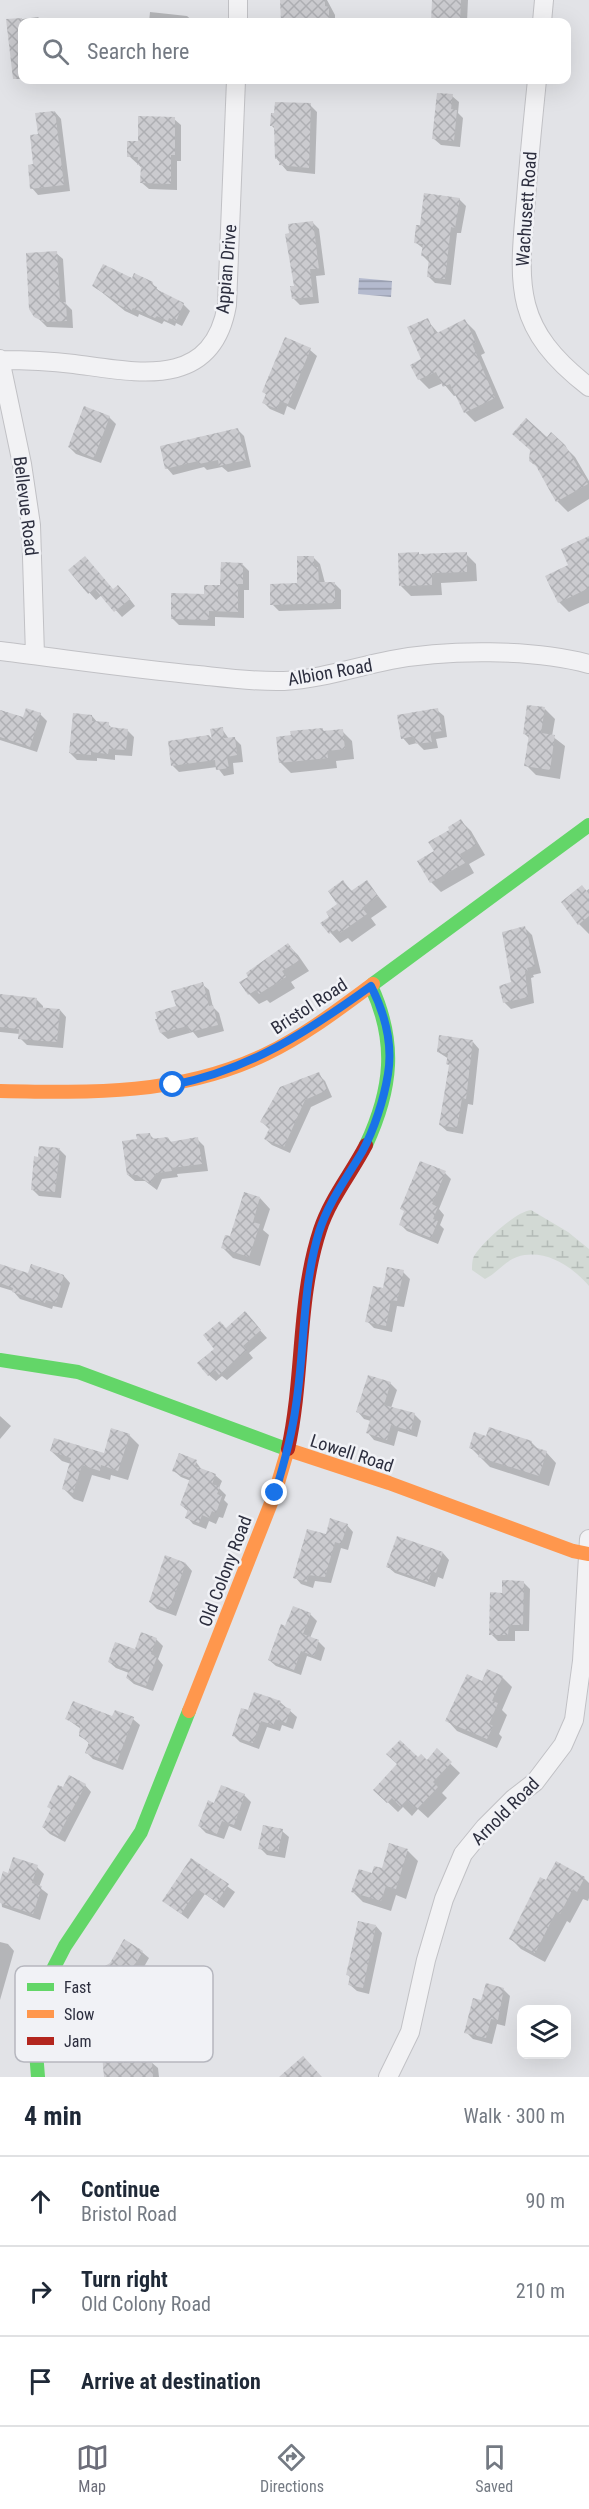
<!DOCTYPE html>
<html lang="en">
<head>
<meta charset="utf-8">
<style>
	body { margin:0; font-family:"Roboto Condensed",sans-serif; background:#f6f6f7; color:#1f2937 }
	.controls { position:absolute; right:18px; bottom:18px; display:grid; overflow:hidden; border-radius:12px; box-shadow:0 6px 24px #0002 }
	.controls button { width:54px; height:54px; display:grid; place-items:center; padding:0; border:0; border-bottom:2px solid #e0e1e3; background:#fff; color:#1f2937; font:30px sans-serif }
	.stop { position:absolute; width:18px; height:18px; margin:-14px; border:4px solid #1a73e8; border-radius:50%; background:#fff }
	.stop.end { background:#1a73e8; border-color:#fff; box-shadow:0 2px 6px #0008 }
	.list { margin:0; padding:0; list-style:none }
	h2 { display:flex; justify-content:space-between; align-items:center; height:78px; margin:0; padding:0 24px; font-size:26px }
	h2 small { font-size:20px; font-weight:400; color:#747a83 }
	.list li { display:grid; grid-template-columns:39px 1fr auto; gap:18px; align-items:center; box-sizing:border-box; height:90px; padding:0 24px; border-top:2px solid #e0e1e3 }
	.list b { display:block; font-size:22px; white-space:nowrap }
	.list p { margin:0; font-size:20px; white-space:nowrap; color:#747a83 }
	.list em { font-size:20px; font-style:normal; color:#747a83 }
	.icon { flex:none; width:33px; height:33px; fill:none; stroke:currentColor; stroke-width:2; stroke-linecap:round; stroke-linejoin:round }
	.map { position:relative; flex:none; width:589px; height:2077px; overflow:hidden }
	.search { position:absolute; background:#fff; box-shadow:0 6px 24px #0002; left:18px; right:18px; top:18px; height:66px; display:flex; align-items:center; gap:15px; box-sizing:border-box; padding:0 21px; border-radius:12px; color:#747a83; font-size:22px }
	.sheet { height:348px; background:#fff }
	nav { display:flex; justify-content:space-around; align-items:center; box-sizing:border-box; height:84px; border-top:2px solid #e0e1e3; background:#fff; font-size:16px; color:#747a83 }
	nav a { display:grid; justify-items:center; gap:3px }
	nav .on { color:#6c6d79 }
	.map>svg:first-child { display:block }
	.wetland { fill:url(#wetland-marsh) }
	.water { fill:url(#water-rules) }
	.shadow { fill:#0003 }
	.building { fill:url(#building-cross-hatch) }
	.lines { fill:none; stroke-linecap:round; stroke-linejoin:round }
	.street-casing { stroke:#c1c1c5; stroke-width:20 }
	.street { stroke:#f2f2f4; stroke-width:18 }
	.fast { stroke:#63d668; stroke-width:14 }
	.slow { stroke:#ff974d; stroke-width:14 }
	.jam { stroke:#b3261e; stroke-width:14 }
	.route { stroke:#1a73e8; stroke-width:8 }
	.labels { text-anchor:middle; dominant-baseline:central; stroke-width:5; stroke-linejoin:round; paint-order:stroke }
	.street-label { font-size:18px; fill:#2c2e3e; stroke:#f1f2f6 }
	.key { fill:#f1f2f6; stroke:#b6b7bf; stroke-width:1.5 }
	.key-label { font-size:16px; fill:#2c2e3e }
</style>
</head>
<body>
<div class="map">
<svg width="589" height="2077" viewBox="0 0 589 2077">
	<defs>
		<pattern id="wetland-marsh" width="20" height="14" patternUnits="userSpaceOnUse" patternTransform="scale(1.5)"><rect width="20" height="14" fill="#d2d9d4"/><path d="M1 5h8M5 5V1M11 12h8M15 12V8" fill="none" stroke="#b4bbb7"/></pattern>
		<pattern id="water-rules" width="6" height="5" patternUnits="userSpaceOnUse" patternTransform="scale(1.5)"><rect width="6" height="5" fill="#b4bace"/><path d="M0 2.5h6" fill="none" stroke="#9398a9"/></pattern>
		<pattern id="building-cross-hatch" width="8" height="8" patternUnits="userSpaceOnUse" patternTransform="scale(1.5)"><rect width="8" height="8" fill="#cbcbcf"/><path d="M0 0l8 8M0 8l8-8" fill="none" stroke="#aeafb3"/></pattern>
	</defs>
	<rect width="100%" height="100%" fill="#e2e3e7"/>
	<path class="wetland" d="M531,1210L568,1232L589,1249V1286C572,1266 544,1248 517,1257C505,1261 497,1273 485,1279L472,1270C472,1265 472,1260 474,1256C483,1242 515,1212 531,1210Z"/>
	<path class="water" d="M359,278L392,281L391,297L358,294Z"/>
	<path class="shadow" d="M282,0H327L335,15V22H282Z
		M433,0H468L467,22H433Z
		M150,12L187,16L194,22H149Z
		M38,17L43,22H22V66L12,55L8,21Z
		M149,80H184V84Z
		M452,96L459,102L458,113L463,118L460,147L441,145L434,139Z
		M310,105L317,112L315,174L287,171L276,158V130L271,125Z
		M55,112L61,119L70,191L38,195L32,188L40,135Z
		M174,119L181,125V161H177V190L149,189L142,183V168L129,156L139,142Z
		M459,199L466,206L461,233H457L451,285L435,283L429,277L430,263L423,256L424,249L415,242L421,227Z
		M313,223L319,229L325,275L316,276L319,303L300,305L293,298Z
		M56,253L63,259L66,304L72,310L73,328L47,327L32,312Z
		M133,280L152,283L159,291L183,304L190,311L182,326L176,323L175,326L164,321L162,324L139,314L138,317L125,311L94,286Z
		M427,320L439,334L465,321L475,331L485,353L481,355L504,408L475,422L465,412L457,395L454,396L443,383L429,389L419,379Z
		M310,350L317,356L295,410L287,406L284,415L270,409L263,402L267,395L264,392Z
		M109,417L116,424L101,463L76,454L69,447Z
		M237,429L244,436L251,467L228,472L222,467L207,470L204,467L173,475L167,468Z
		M547,439L564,446L575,457L589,481V499L568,512L557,501L539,469Z
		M589,538V603L569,612L559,602L570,566Z
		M466,554L476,564L477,581L441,583L442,595L411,596L401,586L420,556Z
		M313,557L320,564L325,583H334L341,590V609L279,611L272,604L299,584Z
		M242,564L249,571V590H244V618L215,617V626L179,625L172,618L222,587Z
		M70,571L113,591L125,593L135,606L122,617L102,595L96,600Z
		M545,709L555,719L552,736L565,746L560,779L536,775L526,765L530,739L524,733Z
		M0,710L24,719L40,714L47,721L37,752L0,740Z
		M437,710L444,716L447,737L436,739L438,748L424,750L417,743L409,745L403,738Z
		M92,716L98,723L108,724L113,729L127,730L134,737L132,756L115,755V760L97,758V761L77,760L70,753Z
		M222,729L229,739L234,738L241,745L243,762L233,763L234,774L224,776L217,767L179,772L172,765L209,736L214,741Z
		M322,729L326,733L342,731L352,741L354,759L336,761L337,768L291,773L280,762Z
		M461,821L471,831L485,855L469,864L474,873L441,892L431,882L436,852L451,830Z
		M343,882L353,892L367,882L387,907L371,918L376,925L352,942L348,938L340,943L322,923L331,917L339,905Z
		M589,889V934L579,924L586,891Z
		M525,928L532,935L541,973L533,975L534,977L531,978L534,1003L511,1009L504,1002L513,984Z
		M288,945L298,955L309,971L291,982L295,988L270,1003L267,1000L259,1004L249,994Z
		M202,984L209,990L213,1007L219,1013L224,1031L198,1038L193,1032L168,1039L161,1033L178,1007Z
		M0,995L36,999L43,1006V1009L60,1010L66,1017L63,1048L27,1045L20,1038V1034L0,1032Z
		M473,1042L479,1049L473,1105L468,1104L463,1134L447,1131L440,1125L450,1066L448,1064L449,1059L438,1052Z
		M318,1074L325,1081L332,1097L311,1107L290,1153L272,1145L265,1139L270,1130L262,1122Z
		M149,1134L155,1140L168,1138L172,1143L197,1139L204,1146L208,1171L177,1174L178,1177L162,1179L157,1190L145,1181H135L128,1175L139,1140Z
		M59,1149L66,1156L61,1198L39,1196L32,1189L40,1158Z
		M445,1173L451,1179L439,1209L444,1215L440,1225L444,1229L438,1244L407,1231L400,1224Z
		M260,1198L270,1209L263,1230L269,1235L260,1266L233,1258L223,1248Z
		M0,1266L29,1275L64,1276L70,1283L62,1308L53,1306L52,1309L20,1299L13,1291L0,1287Z
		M403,1272L410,1279L404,1307L397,1306L392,1332L374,1328L367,1321L384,1290Z
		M251,1320L267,1338L249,1353L253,1358L227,1380L222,1376L216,1381L209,1375L216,1349L226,1329Z
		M390,1383L397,1390L391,1408L414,1414L421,1421L417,1437L398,1431L394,1446L374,1440L368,1433L371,1421L364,1419L358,1412Z
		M0,1416L11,1426L0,1439Z
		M129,1435L139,1445L128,1480L111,1475L110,1480L92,1475L83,1502L74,1499L63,1488L71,1464L62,1461L51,1451L105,1455Z
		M487,1437L531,1442L539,1450L546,1452L556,1463L549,1486L490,1467L471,1448Z
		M196,1462L202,1470L215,1475L222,1481L219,1488L226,1495L224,1500L228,1504L223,1518L219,1517L216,1524L209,1521L206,1529L193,1524L187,1517L189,1512L181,1505L191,1481L181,1477L174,1471Z
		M347,1525L353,1532L348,1550L341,1548L331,1583L315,1581L313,1588L301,1584L295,1577L327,1536Z
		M443,1553L449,1560L443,1579L438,1577L435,1587L395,1573L388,1567Z
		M166,1557L186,1564L192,1571L176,1616L157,1609L150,1602Z
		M523,1582L530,1589L529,1631H515V1641H498L491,1634L503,1594Z
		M310,1614L317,1621L310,1638L319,1642L325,1648L321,1661L307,1656L301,1675L276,1666L269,1660L286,1628Z
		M156,1639L163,1646L158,1659L163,1665L153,1691L134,1684L127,1678L129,1673L116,1668L109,1662Z
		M502,1677L512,1687L502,1710L507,1715L499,1734L502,1737L497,1748L457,1731L447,1720L483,1683Z
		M280,1702L297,1717L293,1729L282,1725L280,1731L267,1727L259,1749L240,1742L234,1736L249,1712Z
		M113,1718L133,1719L140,1725L123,1770L93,1759L86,1752L90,1744L81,1736V1729L67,1719Z
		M437,1751L460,1773L442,1793L447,1798L428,1818L418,1809L412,1816L403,1807L398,1812L375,1790L418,1759L427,1762Z
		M85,1785L91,1792L65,1842L50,1834L43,1827L63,1789Z
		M222,1787L245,1796L251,1802L241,1831L229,1826L224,1839L206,1833L199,1826L215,1805Z
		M282,1831L289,1837L285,1858L267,1855L260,1848Z
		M390,1845L408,1851L418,1861L406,1899L396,1895L391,1911L363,1902L353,1892L373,1875L383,1870Z
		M192,1860L235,1892L224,1908L205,1894L188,1919L164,1901Z
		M37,1867L44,1874L39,1887L48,1894L40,1920L2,1907L0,1886L9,1875Z
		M584,1878L589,1883V1898L588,1901L583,1899L570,1923L567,1921L545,1962L521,1949L511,1939L546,1882Z
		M376,1926L382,1933L369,1994L357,1991L350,1985L351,1978L348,1975Z
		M0,1942L8,1944L14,1951L0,2000Z
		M142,1952L149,1958L116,2016L96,2005L90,1998Z
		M503,1989L510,1996L505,2026L497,2024L492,2044L473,2039L466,2032L482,2002Z
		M114,2045L129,2060L130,2064L151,2062L158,2068L159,2077H106Z"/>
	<path class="building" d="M280,0H325V6L329,7V22H281Z
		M432,0H461L460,22H431Z
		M22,18V79H13L6,19Z
		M437,93L453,94L451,109L457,110L454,141L432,139Z
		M275,102L311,103L309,168L279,165L280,159H275L274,126H270L271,113H274Z
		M55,111L64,185L30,189L28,165L33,164L30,135L38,134L35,113Z
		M138,116L175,117V155H171V184L140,183L141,165H137L138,157H127V141H138Z
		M424,193L460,198L455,228L451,227L445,279L427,277L429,257L421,256L423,244L414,243L416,225H420Z
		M313,221L319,269H310L313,297L292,299L290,286H294L285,234L289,233L288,224Z
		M57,251L60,302H66L67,321L44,322L34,317L29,309L26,253Z
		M103,264L132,278L134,273L153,282L152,285L157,287L156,289L184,303L176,321L169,318L168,321L157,316L155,318L133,308L131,311L117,304L118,302L92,286Z
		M428,318L435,334L465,319L476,343L472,344L495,398L464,413L450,384L443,387L436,372L418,380L410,365L421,359L407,327Z
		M285,337L311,348L288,404L280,401L277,409L262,403L266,394L262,392Z
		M84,406L110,416L94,458L68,447Z
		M526,418L547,437L551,432L565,445L588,484L556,502L536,466L529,461L530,450L512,434Z
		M238,428L246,460L219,466L218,460L199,464L198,461L165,469L160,446Z
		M589,536V588L558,603L545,576L568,565L561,549Z
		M419,552V554L467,552V572L432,573V585L399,586L398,553Z
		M85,556L113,589L118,585L130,599L114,612L95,589L88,594L68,570Z
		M297,556H314V567H318L319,582H335V603L270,605V584L297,583Z
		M221,562L243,563V584H238V612L209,611V620L171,619V593L204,594V585H220Z
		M527,705L545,707L541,733L555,735L550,770L524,766L529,735L523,734Z
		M26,708L41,713L30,747L0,737V710L23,717Z
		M438,708L442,731L430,733L432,742L416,744L414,736L401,739L397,715Z
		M73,713L92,715V721L109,722V727L128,729L126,750L109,749L108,754L91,752V755L69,753Z
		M223,727L224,738L235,737L237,755L227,757L229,768L216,770L215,760L171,766L168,741L209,735L212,740L210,729Z
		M323,728V731L343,729L345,749L327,751L328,758L279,763L276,737L291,735L290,731Z
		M461,819L476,845L460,854L465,863L430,883L417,861L434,851L428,842L449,830L448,827Z
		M343,880L351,891L367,880L378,896L362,908L367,914L340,933L337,929L329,934L320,923L329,917L326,912L337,904L328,891Z
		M582,885L589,894V916L578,925L561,902Z
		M525,926L535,966L527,968L528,971H525L528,997L503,1003L499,986L511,982L502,932Z
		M288,943L300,960L282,971L286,977L259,994L256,990L248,995L239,982L248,977L246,973Z
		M203,982L209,1006L213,1005L218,1025L190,1032L188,1026L160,1033L155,1019H157L155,1012L176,1006L171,991Z
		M0,994L37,998L36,1007L60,1009L57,1042L18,1039L19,1029L0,1027Z
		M439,1035L473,1040L466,1099L462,1098L457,1128L439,1125L449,1065L446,1064L448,1054L437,1052Z
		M319,1072L327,1090L305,1100L284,1147L264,1139L270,1127L260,1122L280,1087Z
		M150,1133L151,1139L168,1137L169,1142L198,1137L202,1164L171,1168L172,1171L156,1173L150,1184L137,1175H127L122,1141L137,1139L136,1134Z
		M39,1146L60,1148L55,1192L31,1190L34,1156L38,1157Z
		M420,1161L446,1171L432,1204L438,1207L433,1219L438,1221L431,1238L399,1225L404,1211L400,1209Z
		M244,1192L260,1197L253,1222L260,1224L249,1257L221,1248L225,1235L230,1236Z
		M0,1264L28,1273L31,1264L64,1275L56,1303L46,1300L45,1303L12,1292L13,1288L0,1283Z
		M387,1267L404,1270L397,1301L391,1300L386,1326L365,1322L373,1286L383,1288Z
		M245,1311L261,1330L243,1346L247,1350L219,1375L215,1370L208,1376L197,1363L214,1349L203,1335L220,1321L226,1328Z
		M368,1375L391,1382L384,1405L415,1413L411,1431L391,1425L387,1440L366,1433L371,1417L356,1412Z
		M489,1427L532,1441L531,1446L547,1451L539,1476L478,1457L480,1452L469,1448L474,1432L486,1436Z
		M111,1428L130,1434L118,1471L101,1465L100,1471L82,1465L73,1493L62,1489L71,1458L50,1451L54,1438L104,1453Z
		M179,1453L197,1460L195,1466L216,1474L212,1484L220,1487L217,1494L222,1496L216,1513L212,1511L209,1518L202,1515L199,1523L185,1518L188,1509L180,1505L190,1478L172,1471Z
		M330,1518L348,1524L341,1544L335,1542L325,1577L308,1575L307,1582L293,1578L307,1529L326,1534Z
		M397,1536L443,1552L436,1573L432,1571L428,1582L386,1567Z
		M165,1555L186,1563L169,1610L149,1602Z
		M502,1580L524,1581L523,1625H509L508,1635H489L490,1592L502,1593Z
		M293,1606L311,1613L303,1634L319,1640L314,1656L301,1651L294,1670L268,1660L281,1624L285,1626Z
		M141,1632L157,1638L151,1654L157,1657L146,1686L126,1678L129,1670L108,1662L115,1642L135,1649Z
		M487,1669L503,1676L492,1701L498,1703L489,1724L493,1726L487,1739L445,1721L467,1674L482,1681Z
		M254,1692L281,1701L279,1705L291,1709L286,1723L276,1719L273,1725L261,1721L253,1743L232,1736L241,1708L248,1710Z
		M73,1701L112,1716L115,1710L134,1717L116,1764L85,1753L89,1742L79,1736L80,1726L65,1719Z
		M400,1740L418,1757L421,1754L427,1760L437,1748L452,1762L433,1782L438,1787L417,1809L407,1800L401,1807L392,1798L387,1803L373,1790L397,1764L386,1754Z
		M69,1775L86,1784L58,1836L42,1827L51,1809L47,1807L58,1785L63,1787Z
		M221,1785L245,1794L234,1825L222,1821L217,1834L198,1826L208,1800L214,1803Z
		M263,1825L283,1829L278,1852L258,1849Z
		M389,1843L408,1849L396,1889L386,1886L381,1901L351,1892L359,1869L372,1873L374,1866L382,1868Z
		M13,1857L38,1865L32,1883L42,1886L33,1914L0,1903V1881L3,1871L8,1873Z
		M191,1858L229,1884L217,1902L197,1889L181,1914L162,1901Z
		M556,1861L585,1877L577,1892L573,1889L560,1914L556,1912L535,1953L509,1939L540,1877L546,1880Z
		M358,1921L376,1925L363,1988L348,1985L350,1976L346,1975Z
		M124,1939L143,1951L108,2010L88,1999L105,1966L110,1963Z
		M486,1983L504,1988L498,2020L491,2019L486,2038L464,2033L473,1998L481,2000Z
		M115,2043L116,2053L123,2052L124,2063L152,2060L153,2077H104L101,2044Z
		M303,2056L322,2077H279Z"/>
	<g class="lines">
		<g class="street-casing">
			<path id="street" d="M238,22V0
				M542,22L544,0
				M537,80C533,119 529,159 526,199C518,287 513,328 589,387
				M0,359L22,464L31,525L35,655
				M0,360C25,360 49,361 74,364C136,372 212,391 227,305L236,80
				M0,651C66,659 132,669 198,675C226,678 255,682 284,681C321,679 355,667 391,660C447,649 534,649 589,664
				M388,2077L410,2032L426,1960L444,1899L463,1854L485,1827L513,1799L535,1782L563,1745L574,1720L582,1661L589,1539"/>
		</g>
		<use href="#street" class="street"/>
		<path class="fast" d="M373,984L589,825
			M366,1145C392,1089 397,1042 371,986
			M0,1360L78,1372L289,1450
			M38,2077L35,2039L40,2005L50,1975L65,1946L141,1832L189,1711"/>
		<path class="slow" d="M0,1091C91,1093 181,1095 266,1054C304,1036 339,1009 373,984
			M289,1450L389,1483L573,1551L589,1554
			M189,1711L275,1493L288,1449"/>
		<path class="jam" d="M288,1449C304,1377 297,1300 320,1230C330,1199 351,1174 366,1145"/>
	</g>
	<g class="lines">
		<path class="route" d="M173,1085C251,1069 307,1032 371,986C384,1012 393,1044 388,1074C384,1099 374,1130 362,1152C346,1179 328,1203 319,1232C302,1288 305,1347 296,1405C292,1435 284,1464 275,1493"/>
	</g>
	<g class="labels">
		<g class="street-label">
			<text transform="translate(526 209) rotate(-86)">Wachusett Road</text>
			<text transform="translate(226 269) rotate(-85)">Appian Drive</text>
			<text transform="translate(26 506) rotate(83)">Bellevue Road</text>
			<text transform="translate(330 672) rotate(-10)">Albion Road</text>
			<text transform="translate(309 1006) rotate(-33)">Bristol Road</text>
			<text transform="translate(352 1453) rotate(18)">Lowell Road</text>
			<text transform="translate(225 1571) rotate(-69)">Old Colony Road</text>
			<text transform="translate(505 1811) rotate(-45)">Arnold Road</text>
		</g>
	</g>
	<rect x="15" y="1966" width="198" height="96" rx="9" class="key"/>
	<rect x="27" y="1983" width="27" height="8" fill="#63d668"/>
	<rect x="27" y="2010" width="27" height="8" fill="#ff974d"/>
	<rect x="27" y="2037" width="27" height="8" fill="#b3261e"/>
	<g class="key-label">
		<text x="64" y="1993">Fast</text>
		<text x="64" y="2020">Slow</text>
		<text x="64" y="2047">Jam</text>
	</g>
</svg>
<div class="controls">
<button><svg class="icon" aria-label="layers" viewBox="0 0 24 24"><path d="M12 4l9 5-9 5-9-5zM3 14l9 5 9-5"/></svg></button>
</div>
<div class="stop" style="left:173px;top:1085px"></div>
<div class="stop end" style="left:275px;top:1493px"></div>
<div class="search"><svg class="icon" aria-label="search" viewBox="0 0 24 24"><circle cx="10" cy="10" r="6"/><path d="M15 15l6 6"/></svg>Search here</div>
</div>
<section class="sheet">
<h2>4 min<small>Walk · 300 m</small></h2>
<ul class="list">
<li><svg class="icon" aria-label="ahead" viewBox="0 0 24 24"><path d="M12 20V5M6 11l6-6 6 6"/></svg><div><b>Continue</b><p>Bristol Road</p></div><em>90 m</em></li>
<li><svg class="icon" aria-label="right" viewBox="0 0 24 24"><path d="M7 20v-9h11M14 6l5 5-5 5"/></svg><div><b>Turn right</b><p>Old Colony Road</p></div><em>210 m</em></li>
<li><svg class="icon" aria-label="arrive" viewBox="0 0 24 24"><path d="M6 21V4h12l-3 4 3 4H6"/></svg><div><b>Arrive at destination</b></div></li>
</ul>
</section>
<nav>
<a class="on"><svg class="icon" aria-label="map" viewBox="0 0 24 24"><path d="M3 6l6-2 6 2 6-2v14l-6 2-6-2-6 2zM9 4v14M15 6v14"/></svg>Map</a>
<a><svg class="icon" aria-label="directions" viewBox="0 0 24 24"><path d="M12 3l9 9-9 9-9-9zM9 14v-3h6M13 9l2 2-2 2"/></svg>Directions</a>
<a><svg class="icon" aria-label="saved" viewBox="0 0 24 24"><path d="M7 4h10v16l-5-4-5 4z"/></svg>Saved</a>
</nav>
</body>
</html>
